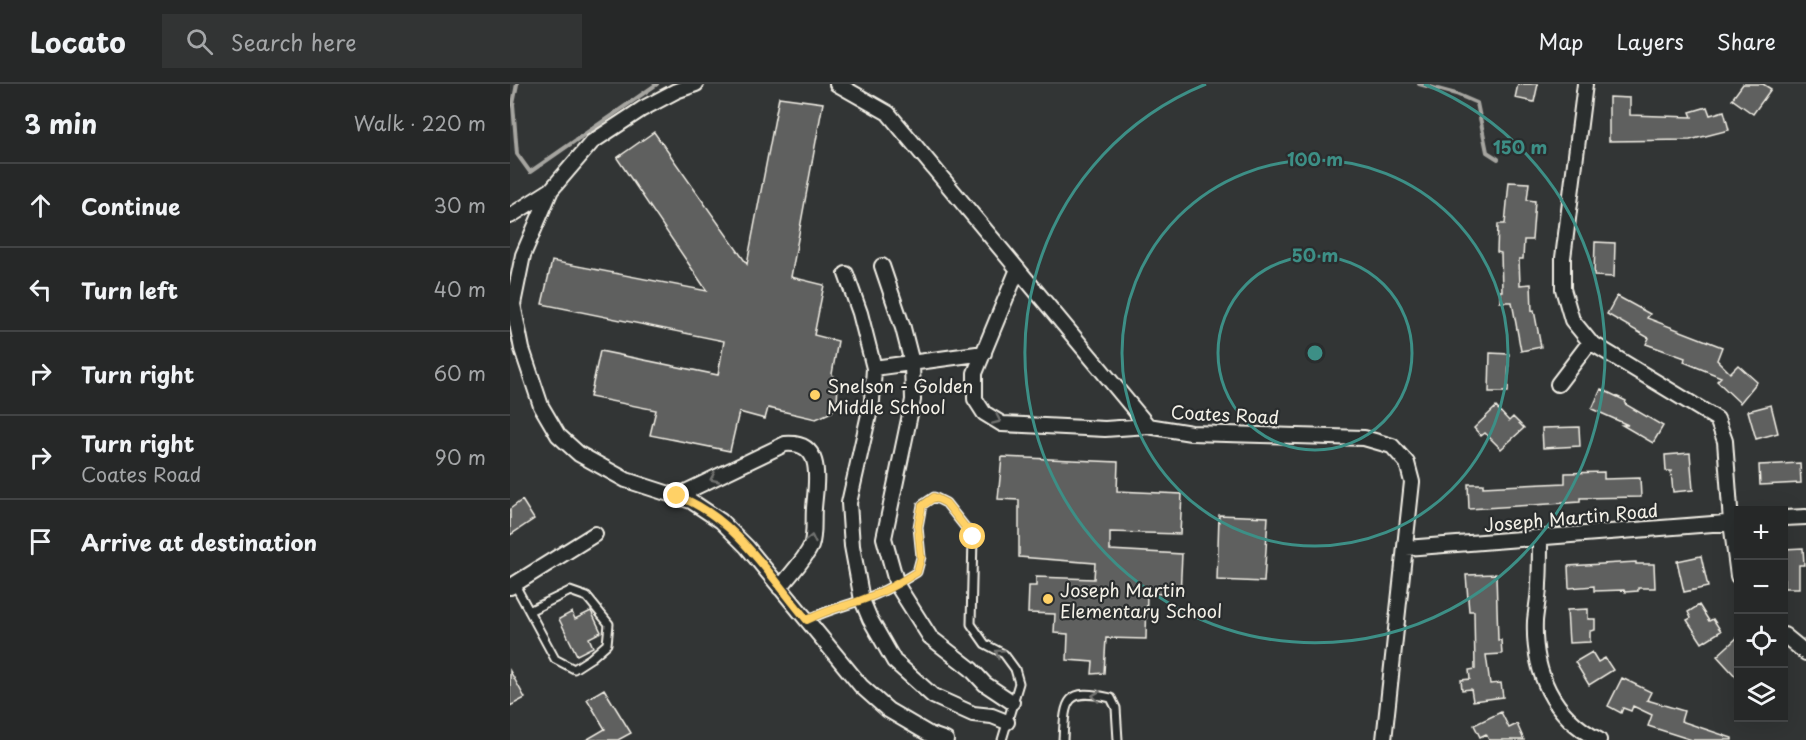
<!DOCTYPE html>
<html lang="en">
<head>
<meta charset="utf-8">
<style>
	body { margin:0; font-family:"Playpen Sans",sans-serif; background:#323434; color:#f1f3f6 }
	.controls { position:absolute; right:18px; bottom:18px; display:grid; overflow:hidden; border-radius:0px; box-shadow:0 6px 24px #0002 }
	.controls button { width:54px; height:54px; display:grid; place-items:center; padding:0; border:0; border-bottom:2px solid #424445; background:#262828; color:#f1f3f6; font:30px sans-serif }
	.stop { position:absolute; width:18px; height:18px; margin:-14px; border:4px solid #ffd166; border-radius:50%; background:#fff }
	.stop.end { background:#ffd166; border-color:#fff; box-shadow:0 2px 6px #0008 }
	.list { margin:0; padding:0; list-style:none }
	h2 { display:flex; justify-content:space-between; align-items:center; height:78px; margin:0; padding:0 24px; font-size:26px }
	h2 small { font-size:20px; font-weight:400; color:#a4a6a8 }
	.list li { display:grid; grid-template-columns:39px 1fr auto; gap:18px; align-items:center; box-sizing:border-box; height:84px; padding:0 24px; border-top:2px solid #424445 }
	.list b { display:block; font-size:22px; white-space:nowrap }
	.list p { margin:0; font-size:20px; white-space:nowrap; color:#a4a6a8 }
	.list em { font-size:20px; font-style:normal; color:#a4a6a8 }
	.icon { flex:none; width:33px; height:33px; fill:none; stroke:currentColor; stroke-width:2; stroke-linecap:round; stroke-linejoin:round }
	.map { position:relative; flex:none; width:1296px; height:656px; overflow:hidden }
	header { display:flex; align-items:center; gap:36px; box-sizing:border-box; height:84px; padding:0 30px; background:#262828; border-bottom:2px solid #424445 }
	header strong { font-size:28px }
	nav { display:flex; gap:33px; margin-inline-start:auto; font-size:21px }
	.search { width:420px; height:54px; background:#323434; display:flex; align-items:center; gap:15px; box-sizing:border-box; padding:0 21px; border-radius:0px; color:#a4a6a8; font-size:22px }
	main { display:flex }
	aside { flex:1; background:#262828 }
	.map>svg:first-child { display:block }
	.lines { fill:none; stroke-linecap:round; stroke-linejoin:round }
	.stream { stroke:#a6a5a0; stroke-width:4 }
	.building { fill:#5f605f; stroke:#f4f1e8; stroke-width:1.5 }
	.lane-casing { stroke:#f4f1e8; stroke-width:11 }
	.street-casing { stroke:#f4f1e8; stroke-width:18 }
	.lane { stroke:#2a2d2e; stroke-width:7 }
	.street { stroke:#2a2d2e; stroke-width:14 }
	.oneway { stroke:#71726f }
	.route { stroke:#ffd166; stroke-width:8 }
	.ring { fill:none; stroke:#3d8f86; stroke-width:3 }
	.poi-dot { fill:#ffd166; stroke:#2a2d2e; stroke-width:2 }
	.labels { text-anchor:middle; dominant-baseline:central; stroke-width:4.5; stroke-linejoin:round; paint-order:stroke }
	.poi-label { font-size:18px; fill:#f4f1e8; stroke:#2a2d2e; text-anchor:start }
	.street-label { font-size:18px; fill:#f4f1e8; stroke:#2a2d2e }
	.centre { fill:#3d8f86; stroke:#2a2d2e; stroke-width:3 }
	.ring-label { font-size:18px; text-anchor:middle; font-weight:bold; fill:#3d8f86; stroke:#2a2d2e; stroke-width:4.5; stroke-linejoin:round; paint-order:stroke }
</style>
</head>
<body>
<header>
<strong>Locato</strong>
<div class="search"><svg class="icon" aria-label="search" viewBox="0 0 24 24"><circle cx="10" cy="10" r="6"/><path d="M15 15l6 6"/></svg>Search here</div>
<nav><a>Map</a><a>Layers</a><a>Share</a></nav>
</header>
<main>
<aside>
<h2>3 min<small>Walk · 220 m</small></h2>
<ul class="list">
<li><svg class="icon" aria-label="ahead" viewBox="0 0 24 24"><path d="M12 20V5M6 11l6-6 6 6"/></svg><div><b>Continue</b></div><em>30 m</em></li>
<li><svg class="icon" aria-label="left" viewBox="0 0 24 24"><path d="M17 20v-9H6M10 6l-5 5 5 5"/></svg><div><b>Turn left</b></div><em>40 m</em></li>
<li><svg class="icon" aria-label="right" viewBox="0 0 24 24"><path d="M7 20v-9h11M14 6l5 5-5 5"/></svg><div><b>Turn right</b></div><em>60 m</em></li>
<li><svg class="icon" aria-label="right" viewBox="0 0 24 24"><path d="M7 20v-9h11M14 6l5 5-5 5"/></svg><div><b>Turn right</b><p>Coates Road</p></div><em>90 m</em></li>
<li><svg class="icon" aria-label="arrive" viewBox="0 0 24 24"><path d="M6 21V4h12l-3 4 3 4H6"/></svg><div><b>Arrive at destination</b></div></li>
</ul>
</aside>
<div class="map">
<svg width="1296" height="656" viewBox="0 0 1296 656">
	<rect width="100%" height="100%" fill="#323535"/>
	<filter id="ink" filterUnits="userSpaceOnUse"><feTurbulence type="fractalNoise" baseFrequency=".0167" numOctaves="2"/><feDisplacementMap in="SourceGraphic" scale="12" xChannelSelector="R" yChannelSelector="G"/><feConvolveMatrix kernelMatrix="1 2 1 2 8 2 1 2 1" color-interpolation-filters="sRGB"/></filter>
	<g filter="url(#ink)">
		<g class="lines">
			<path class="stream" d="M7,0L3,20L7,70L20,88L147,0
				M909,0L946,10L967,19L977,68L988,75"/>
		</g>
		<path class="building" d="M1008,0H1028L1024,18L1005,14Z
			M1233,0H1253L1261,5L1243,30L1222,15Z
			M269,13L313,19L281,193L314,201L304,251L328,257L322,290L328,301L327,319L322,328L306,335L258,324L255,335L229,328L220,367L140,351L146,326L80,313L90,267L208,291L214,257L32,220L42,177L197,207L107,74L144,48L237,180Z
			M1099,13L1120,14V31L1182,33L1180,28L1197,23L1200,31L1214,27L1219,46L1180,56L1099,57Z
			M999,98L1019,99L1017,116L1025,117L1022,156H1014L1013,175H1009L1010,201L1021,200L1022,227L1024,226L1031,263L1011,267L1002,218H990V207H992L991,169L987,168L988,140H995Z
			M1085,158L1105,159L1104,193L1084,192Z
			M1107,212L1140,230L1137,234L1212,263L1207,276L1220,289L1228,281L1247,298L1230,319L1207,297L1211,293L1174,278L1175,274L1136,260L1139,254L1097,230Z
			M980,269L999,270L998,308H979Z
			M1091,305L1116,317L1115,320L1153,342L1143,359L1112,341H1118L1082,325Z
			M1261,321L1268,349L1246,355L1238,327Z
			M986,323L999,337L1003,333L1014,344L991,365L975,349L971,352L964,344Z
			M1069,343L1070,362L1033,364L1032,344Z
			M1180,369L1183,406L1163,408L1161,387H1156L1155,371Z
			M492,373L608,378L607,407L672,410L670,450L600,448V466L672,470L670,511L637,509L636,555L596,554L594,589L582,590L583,578L557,576L558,550L544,549L545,530L518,529L519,502H526V493L584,495L585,479L509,473V416L488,415Z
			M1290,379L1291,399L1250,401L1249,381Z
			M1094,388V395L1130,394L1131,413L1070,414V418L959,425L958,400H973V403L1055,399V389Z
			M12,416L24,435L0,451V425Z
			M709,431L758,433L754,498L707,496Z
			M1293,464L1294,481H1289V504H1274V465Z
			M1191,472L1198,503L1174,508L1167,477Z
			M1126,478V480H1144L1145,504H1128V507L1115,508L1114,506L1084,507V502L1059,504L1058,482Z
			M986,490L988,556H991L992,570L976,571L980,600L991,599L993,613L963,617L961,605L952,606L951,596L960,595L959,586L965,585L964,527H959L956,491Z
			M1189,521L1199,537L1203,535L1211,547L1192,559L1177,536L1181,534L1178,528Z
			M1078,525V535H1085V546L1080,547V558L1059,559L1057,526Z
			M81,527L91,548L79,554L83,563L67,571L49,535L62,528L65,535Z
			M1228,553V595L1207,572Z
			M1082,568L1088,578L1095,574L1103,586L1079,601L1065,578Z
			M0,587L15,614L0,622Z
			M1112,594L1141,608L1137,616L1174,627L1171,637L1222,654V656H1182L1138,642L1142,631L1123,622L1121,627L1113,624L1111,629L1098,622Z
			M94,605L121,649L108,656H76L95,645L77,615Z
			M991,628L999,644L1007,640L1014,656H979L976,650L970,653L964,641Z"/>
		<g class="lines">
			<g class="lane-casing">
				<path id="lane" d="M5,501L45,575L64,585L81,574L97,560L99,540L77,513L60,507L19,527
					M297,536C315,527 328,524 346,518C368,511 388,500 407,488L411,473L408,443L412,421L424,413L436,419L463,453L461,540L475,560L494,570L505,585L509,599L492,656
					M553,656C555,616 555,603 601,614L606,624L608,656"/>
			</g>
			<g class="street-casing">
				<path id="street" d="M186,0L166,7L132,25L82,58L41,106L13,171L3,220L12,265L31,322L48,351L69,370L116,396L181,417L211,437L237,463L351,602L378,626L419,650L436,656
					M327,0L378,29L638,342L681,349L854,354L882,362L897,379L902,398L874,656
					M1075,0L1053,174V205L1062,236L1080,258L1207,335L1215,357L1221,438L1228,492
					M0,132L41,106
					M372,182L393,244L402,279L403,316L374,454L387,501L420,553L461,585L475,600L502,618
					M508,185L465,289V315L474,329L492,340L595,345L638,342
					M336,190L350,229L364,284L362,317L339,419L342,462L352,516L360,535L384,577L423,612L463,630L482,632L497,638
					M364,284L474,269
					M1048,300L1080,258
					M167,412L275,360C315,357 306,398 304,424C303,436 305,451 301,462C294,477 280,490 270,504
					M1274,434L1296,433
					M1030,454C1030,469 1030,485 1029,500C1029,513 1026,525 1025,537C1023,588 1042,632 1089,656
					M896,464L1228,438
					M0,503L85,450
					M1274,551L1296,569"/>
			</g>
			<use href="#lane" class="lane"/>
			<use href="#street" class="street"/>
		</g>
		<defs><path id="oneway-chevron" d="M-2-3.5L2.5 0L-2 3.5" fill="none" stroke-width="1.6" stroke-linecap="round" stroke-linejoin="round" transform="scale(1.5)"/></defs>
		<g class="oneway">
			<use href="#oneway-chevron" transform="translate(487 336) rotate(24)"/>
			<use href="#oneway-chevron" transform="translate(204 394) rotate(155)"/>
			<use href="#oneway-chevron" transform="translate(301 455) rotate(-78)"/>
			<use href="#oneway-chevron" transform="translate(489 569) rotate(-145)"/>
			<use href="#oneway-chevron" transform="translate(586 612) rotate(-173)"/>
		</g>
	</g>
	<g class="lines" filter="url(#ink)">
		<path class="route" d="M167,412C224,432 260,492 297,536C313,528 329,523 346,518C368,511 388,500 407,488L411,473L408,443L412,422L424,413L436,419L463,453"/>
	</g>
	<g class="ring">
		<circle cx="805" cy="269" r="97"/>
		<circle cx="805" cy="269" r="193"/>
		<path d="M914 0A290 290 0 1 1 696 0"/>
	</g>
	<g class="poi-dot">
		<circle cx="305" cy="311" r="6"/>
		<circle cx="538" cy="515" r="6"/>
	</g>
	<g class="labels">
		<g class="poi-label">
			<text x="317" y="301">Snelson - Golden<tspan x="317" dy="21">Middle School</tspan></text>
			<text x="550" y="505">Joseph Martin<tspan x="550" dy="21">Elementary School</tspan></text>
		</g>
		<g class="street-label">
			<text transform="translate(715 330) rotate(3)">Coates Road</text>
			<text transform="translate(1061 433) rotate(-5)">Joseph Martin Road</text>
		</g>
	</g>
	<circle cx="805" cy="269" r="9" class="centre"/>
	<g class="ring-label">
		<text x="1010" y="70">150 m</text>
		<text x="805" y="82">100 m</text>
		<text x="805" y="178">50 m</text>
	</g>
</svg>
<div class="controls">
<button>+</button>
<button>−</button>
<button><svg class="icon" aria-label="locate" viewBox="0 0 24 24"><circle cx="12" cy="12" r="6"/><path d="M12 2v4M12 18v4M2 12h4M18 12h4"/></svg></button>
<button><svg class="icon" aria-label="layers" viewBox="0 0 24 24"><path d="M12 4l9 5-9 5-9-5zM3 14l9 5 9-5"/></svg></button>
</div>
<div class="stop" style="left:463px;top:453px"></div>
<div class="stop end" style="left:167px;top:412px"></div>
</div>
</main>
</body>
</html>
